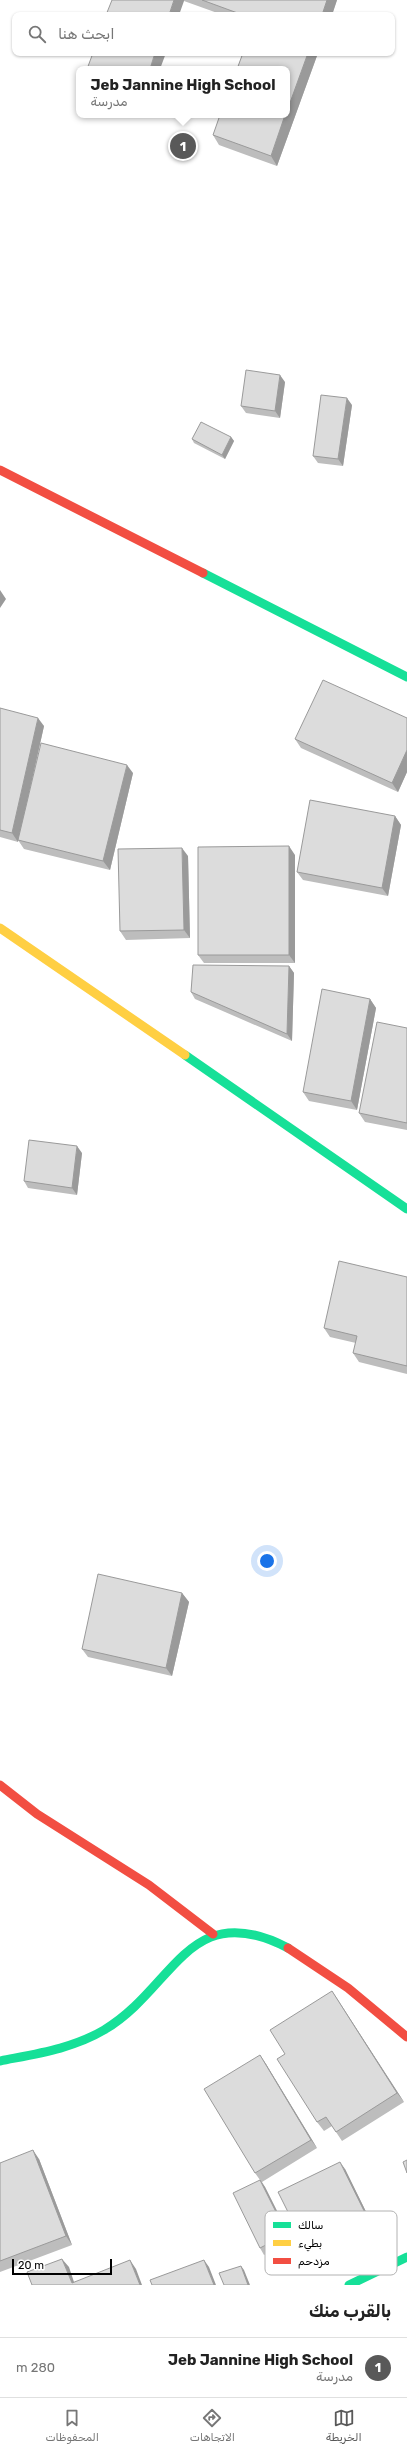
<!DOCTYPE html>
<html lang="ar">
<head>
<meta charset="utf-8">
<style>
	body { margin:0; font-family:Rubik,"Noto Sans Arabic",sans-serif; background:#f6f6f6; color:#222; direction:rtl }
	.scale { position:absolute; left:12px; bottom:10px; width:100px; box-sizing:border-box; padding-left:4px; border:2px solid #000; border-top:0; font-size:11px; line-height:14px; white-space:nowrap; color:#000; -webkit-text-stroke:3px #fff; paint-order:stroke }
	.you { position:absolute; left:267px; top:1561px; width:14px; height:14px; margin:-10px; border:3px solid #fff; border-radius:50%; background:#1a73e8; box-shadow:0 0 0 6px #1a73e833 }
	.badge { display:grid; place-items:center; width:26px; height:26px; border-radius:50%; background:#595959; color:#fff; font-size:13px; font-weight:700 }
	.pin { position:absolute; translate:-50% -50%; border:2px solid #fff; box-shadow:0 1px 4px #0006 }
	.popup { position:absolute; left:76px; top:66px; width:214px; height:52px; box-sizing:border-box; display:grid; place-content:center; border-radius:8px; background:#fff; filter:drop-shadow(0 1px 3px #0005); font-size:13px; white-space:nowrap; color:#767676 }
	.popup b { font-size:15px; color:#222 }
	.popup::after { content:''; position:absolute; left:50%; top:100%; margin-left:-8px; border:8px solid transparent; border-top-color:#fff }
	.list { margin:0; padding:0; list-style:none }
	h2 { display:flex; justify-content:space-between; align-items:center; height:52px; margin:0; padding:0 16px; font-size:17px }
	h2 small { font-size:13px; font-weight:400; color:#767676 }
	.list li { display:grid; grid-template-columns:26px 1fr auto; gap:12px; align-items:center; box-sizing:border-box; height:60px; padding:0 16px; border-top:1px solid #e0e0e0 }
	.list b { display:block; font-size:15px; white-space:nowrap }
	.list p { margin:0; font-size:13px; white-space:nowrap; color:#767676 }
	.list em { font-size:13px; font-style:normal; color:#767676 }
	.icon { flex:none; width:22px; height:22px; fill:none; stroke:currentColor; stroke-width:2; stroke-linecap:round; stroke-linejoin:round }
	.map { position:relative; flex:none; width:407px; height:2285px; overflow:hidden; direction:ltr }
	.search { position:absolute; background:#fff; box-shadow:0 1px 3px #0004; left:12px; right:12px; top:12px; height:44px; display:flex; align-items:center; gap:10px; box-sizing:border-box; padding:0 14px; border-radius:8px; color:#767676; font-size:15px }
	.sheet { height:112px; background:#fff }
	nav { display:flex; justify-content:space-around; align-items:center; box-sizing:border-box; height:56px; border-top:1px solid #e0e0e0; background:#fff; font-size:11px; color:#767676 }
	nav a { display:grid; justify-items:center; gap:2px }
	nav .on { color:#595959 }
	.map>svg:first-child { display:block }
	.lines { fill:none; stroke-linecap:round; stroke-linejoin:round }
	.fast { stroke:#16e098; stroke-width:9 }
	.slow { stroke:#ffcf43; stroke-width:9 }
	.jam { stroke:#f24e42; stroke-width:9 }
	.wall { fill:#bdbdbd }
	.shaded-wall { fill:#9a9a9a }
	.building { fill:#dcdcdc; stroke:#9a9a9a }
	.key { fill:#fff; stroke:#b2b2b2; stroke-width:1 }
	.key-label { font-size:11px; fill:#000 }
</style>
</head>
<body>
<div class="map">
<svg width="407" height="2285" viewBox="0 0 407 2285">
	<rect width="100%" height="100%" fill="#fff"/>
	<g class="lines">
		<path class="fast" d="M203,573L407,677
			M185,1055L407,1209
			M0,2061C35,2054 72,2049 104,2030C175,1988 188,1896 288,1948
			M349,2285L407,2257"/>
		<path class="slow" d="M0,928L185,1055"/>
		<path class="jam" d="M0,470L203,573
			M0,1785L37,1814L149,1885L213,1934
			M288,1948L348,1988L407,2037"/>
	</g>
	<path class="wall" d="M112,0H337L332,15H223L184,1Z
		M243,53H318L277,166L219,145L213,135Z
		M135,115H143L142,118Z
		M285,382L280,418L246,413L241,406Z
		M352,405L343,466L318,463L313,456Z
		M231,437L234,441L225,459L194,443L192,439Z
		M0,708L44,726L29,794L133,773L110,870L24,849L18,840V842L0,837Z
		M407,718V772L398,792L301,748L295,739Z
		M395,816L401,825L388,896L303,880L297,872Z
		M295,855V963H204L198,955Z
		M188,856L190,938L126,940L120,931Z
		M289,966L294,973L292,1041L195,999L191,992Z
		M370,999L376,1008L357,1110L309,1101L303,1092Z
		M407,1028V1130L365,1122L359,1113Z
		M82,1153L77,1195L28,1188L24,1181Z
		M407,1277V1374L359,1362L353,1353L356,1343L330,1337L324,1328Z
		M182,1593L189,1602L172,1676L88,1657L82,1649Z
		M332,1991L404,2102L342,2141L332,2126L324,2131L317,2122L285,2054Z
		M260,2055L266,2064L317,2148L262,2182L265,2187L292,2241L264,2255L260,2248V2180L255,2173Z
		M39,2159L72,2245L0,2272V2163Z
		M345,2169L375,2230L313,2259L308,2252Z"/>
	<path class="shaded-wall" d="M174,0H184V1L179,15H169Z
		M327,0H337L332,15H322Z
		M155,53H166L160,69H150Z
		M308,53H318L277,166L271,156L285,115H287V111Z
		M280,375L285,382L280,418L275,411Z
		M347,398L352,405L343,466L338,459Z
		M231,437L234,441L225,459L222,455Z
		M0,590L6,599L0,608Z
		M38,718L44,726L18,842L12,833Z
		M407,750V772L398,792L392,783Z
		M127,765L133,773L110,870L103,861Z
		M395,816L401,825L388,896L382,888Z
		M289,846L295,855V963L289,955Z
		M182,848L188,856L190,938L184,930Z
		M289,966L294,973L292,1041L287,1034Z
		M370,999L376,1008L357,1110L351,1101Z
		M77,1146L82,1153L77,1195L72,1188Z
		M182,1593L189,1602L172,1676L166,1668Z
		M332,1991L338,2000L404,2102L397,2093Z
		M260,2055L266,2064L317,2148L311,2140Z
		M33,2150L39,2159L72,2245L66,2236Z
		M340,2162L345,2169L375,2230L370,2223Z
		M260,2180L265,2187L292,2241L287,2234Z
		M62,2259L69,2267L75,2285L72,2283Z
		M130,2260L136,2269L142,2285H140Z
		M204,2260L209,2267L216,2285H214Z
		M241,2266L244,2270L250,2285H248Z"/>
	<path class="building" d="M112,0H174L169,15H106Z
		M202,0H327L322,15H243Z
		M93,53H155L150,69H87Z
		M243,53H308L287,111V69H237Z
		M220,115H285L271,156L213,135Z
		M246,370L280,375L275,411L241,406Z
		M321,395L347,398L338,459L313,456Z
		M201,422L231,437L222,455L192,439Z
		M323,680L407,718V750L392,783L295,739Z
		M0,708L38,718L12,833L0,830Z
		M41,743L127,765L103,861L18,840Z
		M310,800L395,816L382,888L297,872Z
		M289,846V955H198V847Z
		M182,848L184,930L120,931L118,849Z
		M193,965L289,966L287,1034L191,992Z
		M322,989L370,999L351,1101L303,1092Z
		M377,1022L407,1028V1123L359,1113Z
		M29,1140L77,1146L72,1188L24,1181Z
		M339,1261L407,1277V1366L353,1353L357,1336L324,1328Z
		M98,1574L182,1593L166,1668L82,1649Z
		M332,1991L397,2093L336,2132L326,2117L317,2122L277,2059L285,2054L270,2030Z
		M260,2055L311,2140L255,2173L204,2089Z
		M33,2150L66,2236L0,2261V2163Z
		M407,2160V2173L403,2162Z
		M340,2162L370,2223L308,2252L278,2192Z
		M260,2180L287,2234L260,2248L233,2193Z
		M62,2259L72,2283L130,2260L140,2285H32L27,2272Z
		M204,2260L214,2285H152L150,2280Z
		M241,2266L248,2285H224L219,2273Z"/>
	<rect x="265" y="2211" width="132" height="64" rx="6" class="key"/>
	<rect x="273" y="2222" width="18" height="6" fill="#16e098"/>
	<rect x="273" y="2240" width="18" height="6" fill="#ffcf43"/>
	<rect x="273" y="2258" width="18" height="6" fill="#f24e42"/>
	<g class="key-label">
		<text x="298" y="2229">سالك</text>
		<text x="298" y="2247">بطيء</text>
		<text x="298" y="2265">مزدحم</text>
	</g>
</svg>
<div class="scale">20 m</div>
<div class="you"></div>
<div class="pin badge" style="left:183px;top:146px">1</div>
<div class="popup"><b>Jeb Jannine High School</b>مدرسة</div>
<div class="search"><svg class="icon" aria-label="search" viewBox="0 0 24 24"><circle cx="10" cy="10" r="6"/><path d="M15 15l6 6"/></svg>ابحث هنا</div>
</div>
<section class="sheet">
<h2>بالقرب منك<small></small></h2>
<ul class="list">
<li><span class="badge">1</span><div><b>Jeb Jannine High School</b><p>مدرسة</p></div><em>280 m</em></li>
</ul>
</section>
<nav>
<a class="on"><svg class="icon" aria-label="map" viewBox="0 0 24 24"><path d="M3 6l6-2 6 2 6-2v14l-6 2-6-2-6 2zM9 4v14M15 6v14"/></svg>الخريطة</a>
<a><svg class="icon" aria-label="directions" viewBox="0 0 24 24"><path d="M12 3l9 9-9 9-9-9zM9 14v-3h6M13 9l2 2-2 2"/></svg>الاتجاهات</a>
<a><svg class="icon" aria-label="saved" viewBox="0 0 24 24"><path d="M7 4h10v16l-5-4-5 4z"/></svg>المحفوظات</a>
</nav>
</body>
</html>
